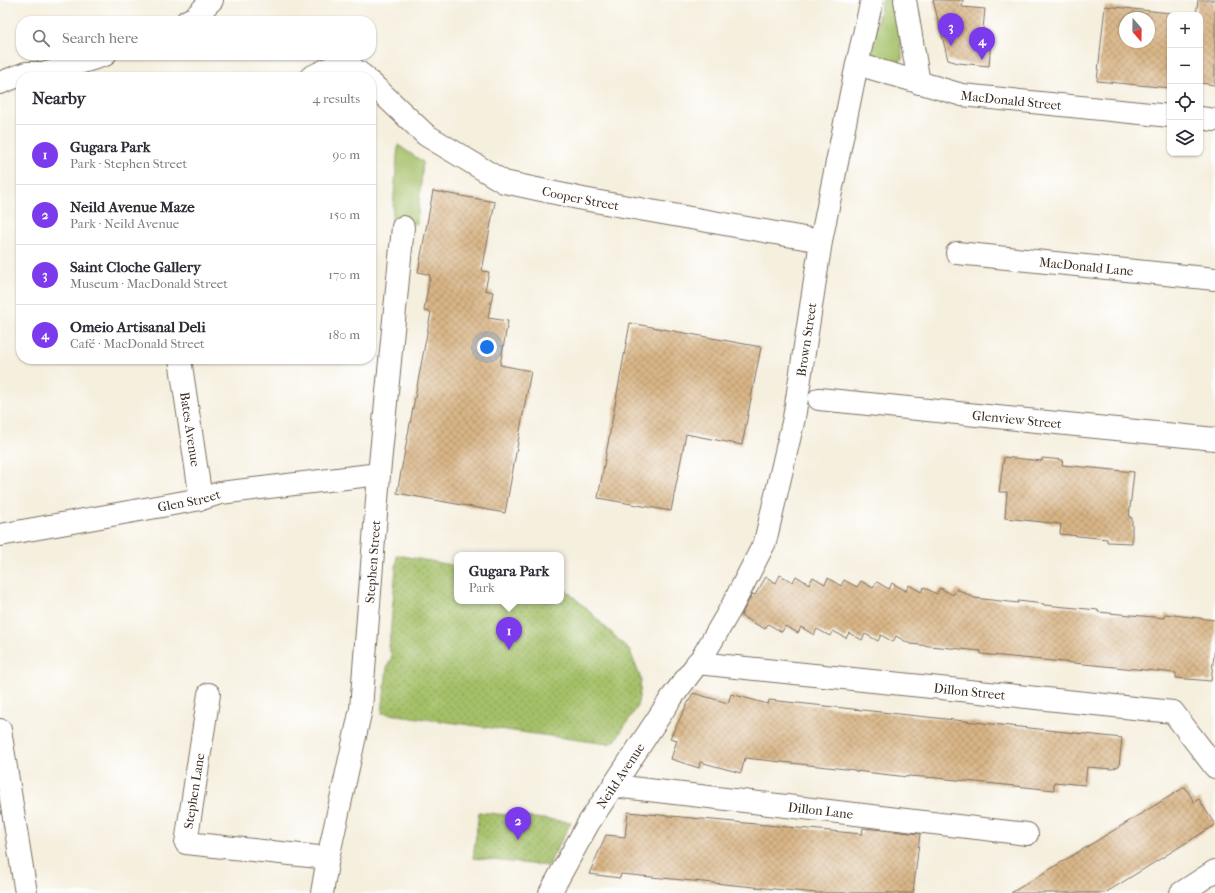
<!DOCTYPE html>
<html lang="en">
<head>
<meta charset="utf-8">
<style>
	body { margin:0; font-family:"IM FELL French Canon",serif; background:#f7f7f7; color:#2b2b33 }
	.controls { position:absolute; right:12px; top:12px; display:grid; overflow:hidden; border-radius:8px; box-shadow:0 1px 3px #0004 }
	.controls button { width:36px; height:36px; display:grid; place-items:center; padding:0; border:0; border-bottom:1px solid #e1e1e2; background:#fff; color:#2b2b33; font:20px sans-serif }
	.compass { position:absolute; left:1119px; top:12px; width:36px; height:36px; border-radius:50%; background:#fff; box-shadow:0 1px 3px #0004; rotate:160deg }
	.you { position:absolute; left:487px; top:347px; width:14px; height:14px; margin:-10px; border:3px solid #fff; border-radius:50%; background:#1a73e8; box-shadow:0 0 0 6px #1a73e833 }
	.badge { display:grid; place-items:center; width:26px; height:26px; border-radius:50%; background:#7c3aed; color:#fff; font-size:13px; font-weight:700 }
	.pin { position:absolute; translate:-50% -33px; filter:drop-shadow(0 1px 2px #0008) }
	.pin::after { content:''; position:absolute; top:21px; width:14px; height:12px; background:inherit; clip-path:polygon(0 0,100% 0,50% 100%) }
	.popup { position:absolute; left:454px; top:552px; width:110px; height:52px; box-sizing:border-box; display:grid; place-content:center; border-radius:8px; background:#fff; filter:drop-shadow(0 1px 3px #0005); font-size:13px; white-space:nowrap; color:#7c7c81 }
	.popup b { font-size:15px; color:#2b2b33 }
	.popup::after { content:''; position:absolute; left:50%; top:100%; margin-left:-8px; border:8px solid transparent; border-top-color:#fff }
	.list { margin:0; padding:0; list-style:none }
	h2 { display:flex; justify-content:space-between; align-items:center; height:52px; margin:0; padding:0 16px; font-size:17px }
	h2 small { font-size:13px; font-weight:400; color:#7c7c81 }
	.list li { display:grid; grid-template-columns:26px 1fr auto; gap:12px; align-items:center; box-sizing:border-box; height:60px; padding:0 16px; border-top:1px solid #e1e1e2 }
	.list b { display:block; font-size:15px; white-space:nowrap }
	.list p { margin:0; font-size:13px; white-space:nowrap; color:#7c7c81 }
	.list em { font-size:13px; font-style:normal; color:#7c7c81 }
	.icon { flex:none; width:22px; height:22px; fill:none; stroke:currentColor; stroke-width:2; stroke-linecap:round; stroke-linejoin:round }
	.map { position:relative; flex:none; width:1215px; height:893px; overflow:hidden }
	.search { position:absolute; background:#fff; box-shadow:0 1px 3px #0004; left:16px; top:16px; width:360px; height:44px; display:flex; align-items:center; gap:10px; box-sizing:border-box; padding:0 14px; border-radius:16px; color:#7c7c81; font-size:15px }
	.panel { position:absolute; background:#fff; box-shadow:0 1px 3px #0004; left:16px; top:72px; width:360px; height:292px; border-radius:16px }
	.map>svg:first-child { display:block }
	.grass { fill:#a4c067; stroke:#707542 }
	.park { fill:url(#park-dots); stroke:#707542 }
	.building { fill:url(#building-cross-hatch); fill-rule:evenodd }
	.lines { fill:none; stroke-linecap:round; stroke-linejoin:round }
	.minor-casing { stroke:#7c6f61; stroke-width:24 }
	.tertiary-casing { stroke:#7c6f61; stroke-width:24 }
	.secondary-casing { stroke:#7c6f61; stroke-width:24 }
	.minor { stroke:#fff; stroke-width:22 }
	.tertiary { stroke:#fff; stroke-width:22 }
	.secondary { stroke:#fff; stroke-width:22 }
	.labels { text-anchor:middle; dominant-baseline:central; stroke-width:4; stroke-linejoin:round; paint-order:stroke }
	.street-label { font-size:13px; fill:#3b2a1e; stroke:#fff }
</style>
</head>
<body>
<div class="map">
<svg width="1215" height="893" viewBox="0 0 1215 893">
	<defs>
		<pattern id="park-dots" width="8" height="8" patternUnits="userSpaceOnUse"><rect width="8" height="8" fill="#a4c067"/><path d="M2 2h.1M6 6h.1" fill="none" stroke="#879c54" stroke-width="1.8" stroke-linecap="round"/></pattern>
		<pattern id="building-cross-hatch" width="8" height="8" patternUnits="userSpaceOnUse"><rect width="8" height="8" fill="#d9b687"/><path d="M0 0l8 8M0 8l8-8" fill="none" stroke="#b1946e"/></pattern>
	</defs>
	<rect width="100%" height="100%" fill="#fff"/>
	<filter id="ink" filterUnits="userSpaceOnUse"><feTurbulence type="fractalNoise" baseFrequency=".025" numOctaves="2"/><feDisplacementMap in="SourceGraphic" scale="8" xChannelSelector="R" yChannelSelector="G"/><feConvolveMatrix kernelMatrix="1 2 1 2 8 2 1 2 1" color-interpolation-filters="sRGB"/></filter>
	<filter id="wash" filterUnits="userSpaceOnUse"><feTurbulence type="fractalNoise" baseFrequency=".012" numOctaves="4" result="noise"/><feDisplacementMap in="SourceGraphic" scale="16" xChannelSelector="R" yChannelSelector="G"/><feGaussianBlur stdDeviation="0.9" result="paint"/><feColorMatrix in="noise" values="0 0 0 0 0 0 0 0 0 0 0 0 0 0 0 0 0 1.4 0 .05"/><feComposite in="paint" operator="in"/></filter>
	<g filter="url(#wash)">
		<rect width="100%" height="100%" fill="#f5efde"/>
		<path class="grass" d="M882,0H896L902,54V60L898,63L878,59L871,51Z
			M398,145L423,162L417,224L392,221Z"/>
		<path class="park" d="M397,555L457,566V601H561V586L585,607L630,651L641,679L640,692L637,707L615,741L608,744L382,713L387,668L392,656L389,648Z
			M479,812L571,822L548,866L473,858Z"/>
		<g id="blocks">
			<path class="building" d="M933,0H963L962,7L985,9L982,39L991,40L989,66L958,63L948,60Z
				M1198,0H1215V85L1200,83V15H1196Z
				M1105,6L1189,15H1170V88L1097,81ZM1125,18H1149V42H1125Z
				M433,191L495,202L482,271L489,272L485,290L493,292L488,318L508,321L500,365L531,371L505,513L397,493L431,312L424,311L430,275L418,272Z
				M630,323L761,347L742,445L686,434L671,511L598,498Z
				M1004,457L1042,461V458L1063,460L1062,465L1134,472L1129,517L1132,518V543L1107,542V539L1060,534L1061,524L1005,518L1007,492H999Z
				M780,575L793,582L796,576L809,584L813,577L825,584L828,578L841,586L844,580L857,587L861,581L873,588L877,582L889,589L892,583L906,591L909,585L921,592L924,587L936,594L940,588L953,595L957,589L974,598L1018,603V601L1044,604V605L1098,610V612L1164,618L1165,614L1215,620V646L1211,681L1176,678V673L981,654V651L910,644L896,636L893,642L881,635L878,641L865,634L862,640L849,633L846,638L833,631L830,636L817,629L814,635L801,627L798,633L785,626L782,632L768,624L765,629L741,616L752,594L755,595L766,577L776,583Z
				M693,693L728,703L731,694L768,704L769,700L1122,738L1119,766L1112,769L1087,767L1085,785L1054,782V790L937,778L908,776V777L855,771V770L745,758L741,773L700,762L699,768L671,759L677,740L670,738Z
				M1185,787L1194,802L1199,799L1215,825L1105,893H1011Z
				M628,812L862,834L863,828L920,834L913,893H816L621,874L620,878L589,874L606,835L625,837Z"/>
		</g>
	</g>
	<g filter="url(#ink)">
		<use href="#blocks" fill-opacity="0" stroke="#7c6f61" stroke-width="1"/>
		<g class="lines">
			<g class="minor-casing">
				<g id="minor">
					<path d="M905,0L919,83"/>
					<path d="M311,77L334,66L353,68L365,77"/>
					<path id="s1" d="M371,83L426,135L504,182L583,199L821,241"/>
					<path id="s2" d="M957,253L1215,279"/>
					<path id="s3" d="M180,359L201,499"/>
					<path id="s4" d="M819,399L1215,439"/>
					<path id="s5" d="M0,535L201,499L220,493L379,474"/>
					<path id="s6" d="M697,663L1173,712L1215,767"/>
					<path d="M209,694L186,843L328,858"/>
					<path d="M0,730L26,893"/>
					<path id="s7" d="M614,786L1027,834"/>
					<path id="s8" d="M322,893L328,858L361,709L379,474L403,227"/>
				</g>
			</g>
			<g class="tertiary-casing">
				<g id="tertiary">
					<path d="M187,21L195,17L212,0"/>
					<path id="s9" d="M857,64L962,95L1170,116"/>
					<path d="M0,83L26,73H47L105,55"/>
					<path d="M1200,118L1215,120"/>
					<path id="s10" d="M550,893L588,824L670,700L703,656L731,608L765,542L794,418L821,241L857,64L872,0"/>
				</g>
			</g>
			<g class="secondary-casing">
				<path id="secondary" d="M1181,893L1215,871"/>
			</g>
			<use href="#minor" class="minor"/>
			<use href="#tertiary" class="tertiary"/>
			<use href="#secondary" class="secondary"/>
		</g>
	</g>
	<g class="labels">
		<g class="street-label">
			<text stroke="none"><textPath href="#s9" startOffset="159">MacDonald Street</textPath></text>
			<text stroke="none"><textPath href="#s1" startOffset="245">Cooper Street</textPath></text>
			<text stroke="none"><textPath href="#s2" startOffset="130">MacDonald Lane</textPath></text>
			<text stroke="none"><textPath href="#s10" startOffset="619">Brown Street</textPath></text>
			<text stroke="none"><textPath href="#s4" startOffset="199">Glenview Street</textPath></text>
			<text stroke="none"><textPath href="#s3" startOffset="71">Bates Avenue</textPath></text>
			<text stroke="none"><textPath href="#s5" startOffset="192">Glen Street</textPath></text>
			<text stroke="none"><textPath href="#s8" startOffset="336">Stephen Street</textPath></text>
			<text stroke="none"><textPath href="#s6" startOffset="274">Dillon Street</textPath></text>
			<text stroke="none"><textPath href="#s10" startOffset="137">Neild Avenue</textPath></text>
			<text transform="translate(194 791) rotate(-81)">Stephen Lane</text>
			<text stroke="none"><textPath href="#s7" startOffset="208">Dillon Lane</textPath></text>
		</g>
	</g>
</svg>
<div class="controls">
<button>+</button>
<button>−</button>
<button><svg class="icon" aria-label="locate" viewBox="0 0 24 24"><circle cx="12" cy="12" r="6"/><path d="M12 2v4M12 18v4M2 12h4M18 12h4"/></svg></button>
<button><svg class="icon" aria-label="layers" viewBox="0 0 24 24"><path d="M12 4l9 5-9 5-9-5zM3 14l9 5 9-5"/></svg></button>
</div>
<svg class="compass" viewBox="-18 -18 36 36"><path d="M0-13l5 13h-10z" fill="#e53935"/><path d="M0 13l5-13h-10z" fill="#7c7c81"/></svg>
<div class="you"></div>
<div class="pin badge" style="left:509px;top:650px">1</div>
<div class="popup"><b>Gugara Park</b>Park</div>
<div class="pin badge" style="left:518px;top:840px">2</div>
<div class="pin badge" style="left:951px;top:46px">3</div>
<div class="pin badge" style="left:982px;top:60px">4</div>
<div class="search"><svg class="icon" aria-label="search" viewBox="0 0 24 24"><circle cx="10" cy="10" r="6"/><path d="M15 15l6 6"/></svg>Search here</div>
<section class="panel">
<h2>Nearby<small>4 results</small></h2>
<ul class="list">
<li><span class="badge">1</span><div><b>Gugara Park</b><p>Park · Stephen Street</p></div><em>90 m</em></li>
<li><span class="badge">2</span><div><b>Neild Avenue Maze</b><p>Park · Neild Avenue</p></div><em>150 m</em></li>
<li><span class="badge">3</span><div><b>Saint Cloche Gallery</b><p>Museum · MacDonald Street</p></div><em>170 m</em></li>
<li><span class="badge">4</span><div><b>Omeio Artisanal Deli</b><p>Café · MacDonald Street</p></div><em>180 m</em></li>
</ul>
</section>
</div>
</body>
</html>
